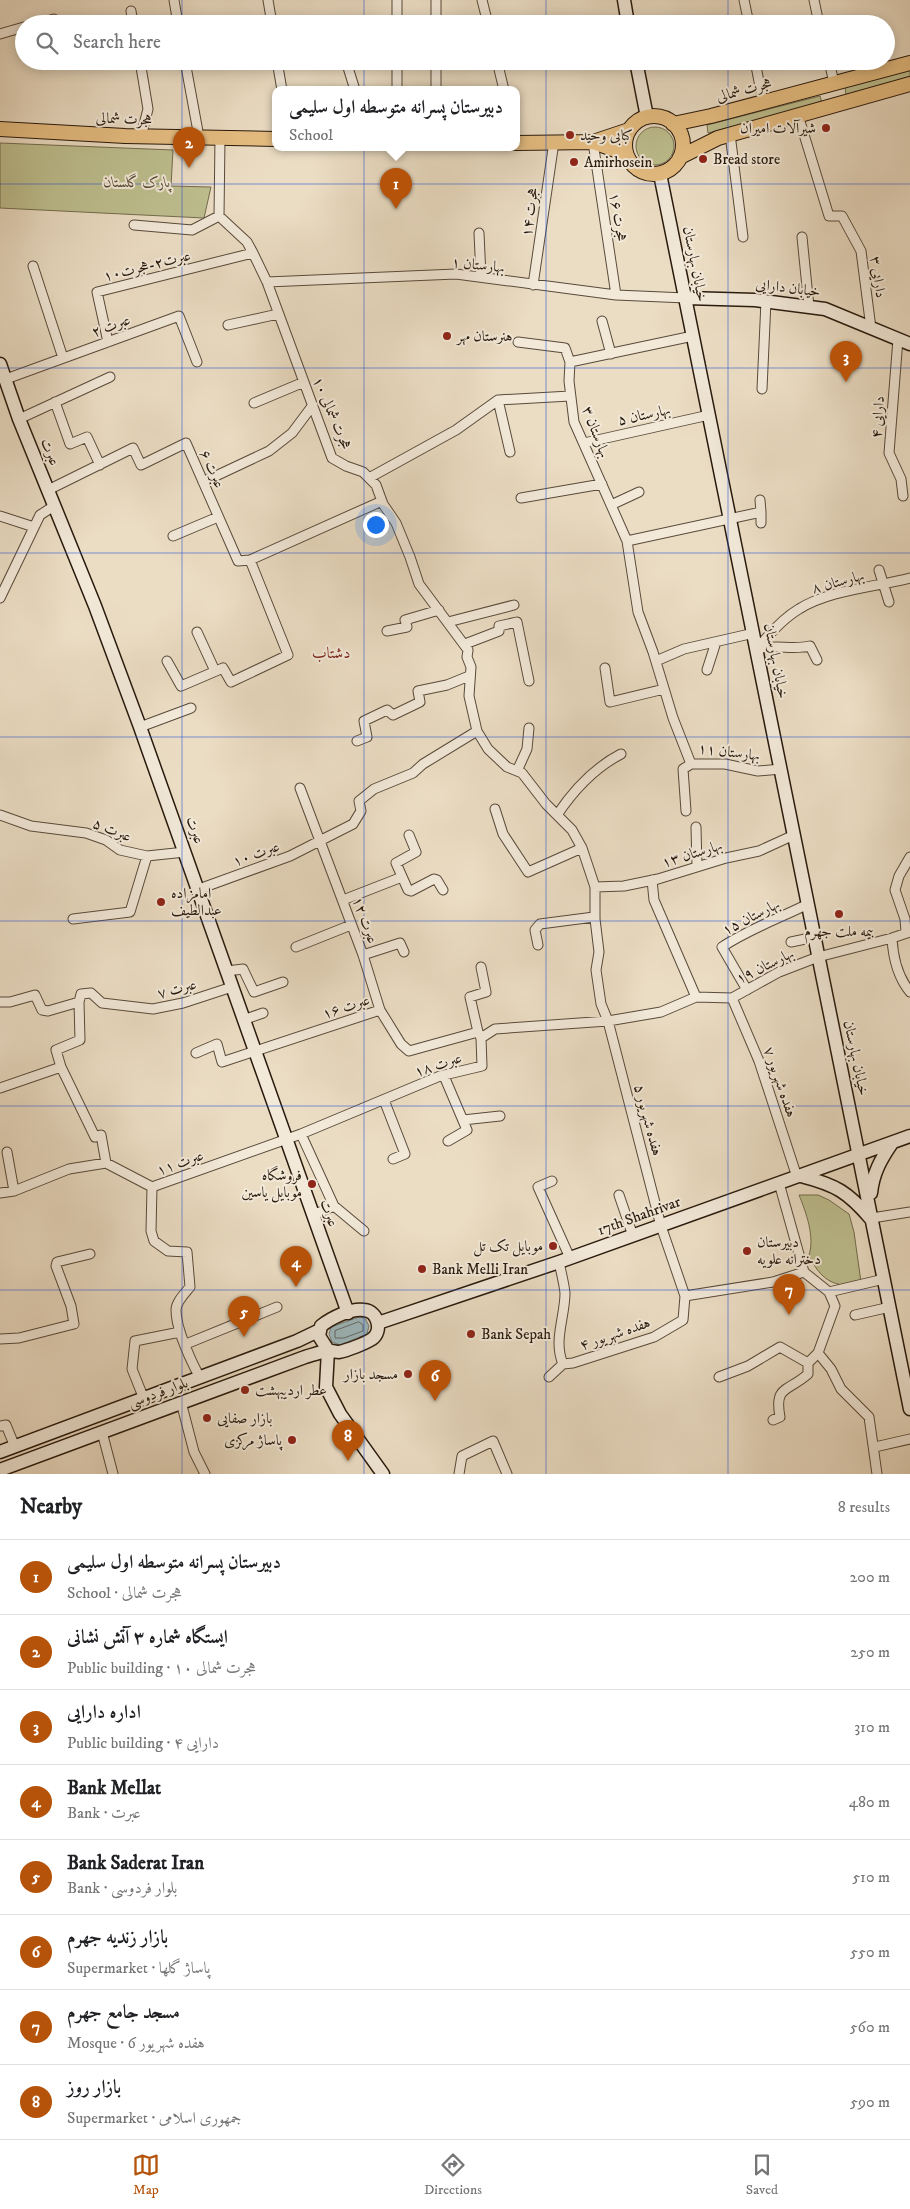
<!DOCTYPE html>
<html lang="en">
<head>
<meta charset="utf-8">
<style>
	body { margin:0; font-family:"IM FELL DW Pica",Amiri,serif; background:#f2f2f2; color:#202124 }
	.you { position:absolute; left:375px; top:524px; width:18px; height:18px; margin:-12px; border:4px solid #fff; border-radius:50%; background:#1a73e8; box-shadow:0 0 0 8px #1a73e833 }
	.badge { display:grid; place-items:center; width:32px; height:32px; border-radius:50%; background:#b45309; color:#fff; font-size:16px; font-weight:700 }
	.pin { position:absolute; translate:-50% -41px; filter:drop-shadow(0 1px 2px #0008) }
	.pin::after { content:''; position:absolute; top:26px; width:18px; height:15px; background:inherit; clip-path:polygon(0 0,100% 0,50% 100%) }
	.popup { position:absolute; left:272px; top:86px; width:248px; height:65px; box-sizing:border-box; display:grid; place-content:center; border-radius:10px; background:#fff; filter:drop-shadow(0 1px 4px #0005); font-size:16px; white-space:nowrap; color:#757577 }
	.popup b { font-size:19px; color:#202124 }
	.popup::after { content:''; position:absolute; left:50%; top:100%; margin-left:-10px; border:10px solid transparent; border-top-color:#fff }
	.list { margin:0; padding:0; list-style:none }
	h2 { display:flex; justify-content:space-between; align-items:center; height:65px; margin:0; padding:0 20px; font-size:21px }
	h2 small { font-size:16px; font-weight:400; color:#757577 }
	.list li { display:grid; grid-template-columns:32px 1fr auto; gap:15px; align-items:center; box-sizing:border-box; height:75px; padding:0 20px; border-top:1px solid #e0e0e0 }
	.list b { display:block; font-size:19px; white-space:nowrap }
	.list p { margin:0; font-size:16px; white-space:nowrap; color:#757577 }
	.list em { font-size:16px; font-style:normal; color:#757577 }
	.icon { flex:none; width:28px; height:28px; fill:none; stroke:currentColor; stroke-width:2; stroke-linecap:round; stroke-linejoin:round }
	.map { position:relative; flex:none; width:910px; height:1474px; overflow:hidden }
	.search { position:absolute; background:#fff; box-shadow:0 2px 12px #0003; left:15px; right:15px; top:15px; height:55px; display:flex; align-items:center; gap:12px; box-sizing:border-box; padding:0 18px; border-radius:28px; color:#757577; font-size:19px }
	.sheet { height:665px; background:#fff }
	nav { display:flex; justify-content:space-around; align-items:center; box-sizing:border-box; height:70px; border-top:1px solid #e0e0e0; background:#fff; font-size:14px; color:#757577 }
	nav a { display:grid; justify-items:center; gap:2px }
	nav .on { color:#b45309 }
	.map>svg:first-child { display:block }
	.green { fill:#bebf8f; stroke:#736c4e }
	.water { fill:#9db9bf; stroke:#6e7977 }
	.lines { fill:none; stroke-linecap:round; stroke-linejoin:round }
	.shore { stroke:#626966; stroke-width:1 }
	.street-casing { stroke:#594a3a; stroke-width:11 }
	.secondary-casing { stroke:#28190c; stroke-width:15 }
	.primary-casing { stroke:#28190c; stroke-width:16 }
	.street { stroke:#f2e9d9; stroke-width:9 }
	.secondary { stroke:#f2e9d9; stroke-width:12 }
	.primary { stroke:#e6be82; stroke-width:14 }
	.grid { fill:none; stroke:#1d4ed8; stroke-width:1; stroke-opacity:0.55 }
	.poi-dot { fill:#8f2418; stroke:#f2e9d9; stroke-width:2 }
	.labels { text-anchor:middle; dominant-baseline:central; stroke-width:4; stroke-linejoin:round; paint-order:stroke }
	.street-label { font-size:15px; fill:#28190c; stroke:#f2e9d9 }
	.poi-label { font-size:15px; fill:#28190c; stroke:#f2e9d9; text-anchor:start }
	.park-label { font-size:15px; font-style:italic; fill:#554b33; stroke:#f2e9d9 }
	.neighbourhood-label { font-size:16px; fill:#7a1f14; stroke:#f2e9d9 }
</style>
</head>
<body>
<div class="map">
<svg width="910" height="1474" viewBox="0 0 910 1474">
	<rect width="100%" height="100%" fill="#ebddc4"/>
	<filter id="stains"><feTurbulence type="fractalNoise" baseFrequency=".004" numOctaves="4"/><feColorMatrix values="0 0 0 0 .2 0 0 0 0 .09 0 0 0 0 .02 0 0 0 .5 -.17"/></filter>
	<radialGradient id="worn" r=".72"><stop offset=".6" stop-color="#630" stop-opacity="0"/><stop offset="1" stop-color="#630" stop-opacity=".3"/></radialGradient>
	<path class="green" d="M910,70V78L846,95L845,87Z
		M820,96L822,103L708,133L707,125Z
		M636 146a19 19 0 1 1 38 0a19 19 0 1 1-38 0Z
		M0,143L173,150L171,186L211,187L204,218L0,208Z
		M799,1195H818L829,1200L849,1214L854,1232L861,1282C835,1291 819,1278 809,1255C815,1237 806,1212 799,1195Z"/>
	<path class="water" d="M359,1317L365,1318L369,1326L367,1334L340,1345L332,1342L329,1334L331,1327Z"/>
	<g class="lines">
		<path class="shore" d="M359,1322L363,1325V1331L344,1338H335V1331Z"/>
		<g class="street-casing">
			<path id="street" d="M174,0L178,24
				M268,0L272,24
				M436,0V24
				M482,0L488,24
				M744,0L749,24
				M814,0L819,24
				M131,11L133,24
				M37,24L54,19
				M397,24V0
				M0,34L24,27
				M140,61L148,109L141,136
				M185,61L199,137
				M277,61L282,90
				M346,61L355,90
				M436,61V90
				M497,61L504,90
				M755,61L763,102
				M829,61L834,83
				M397,90V61
				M798,115L829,216H842L861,251L871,328
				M730,134L743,237
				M220,138L219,216L247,242L253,253L267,282L332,458L346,466L363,472L376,485L383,504L396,523L410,557L419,584L468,650L467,657L471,667L469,696L477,731L488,749L507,767L522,773L546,804L572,830L582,848L595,887V919L599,952L596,970L601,1004L608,1021L661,1226L685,1296L683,1320L654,1337L573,1363L563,1364L549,1377
				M593,142L616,295
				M134,225L192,230L219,216
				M479,233L481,277
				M802,237L809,307
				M33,266L63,358
				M267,282L456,274L616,295L686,298
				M533,285L554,142
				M602,321L611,354
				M228,325L278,314
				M898,339L889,453L901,479L903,496
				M108,342L97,292L253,253
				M518,342L565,348L570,362
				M6,379L179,316L197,362
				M762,389L766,301
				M498,400L510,452
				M55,402L70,444L87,437L100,465
				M254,403L304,382
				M19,419L110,377
				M584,443L709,415
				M369,478L456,430L498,400L570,396
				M203,482L269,451L292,433L313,405
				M48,490L133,448L141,465L186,443L238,561L250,560
				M521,498L602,484
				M760,500L761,512
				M611,505L639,492
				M0,516L34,527
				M173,536L218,517
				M627,541L761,512V523
				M879,570L889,602
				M0,598L40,515L54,506
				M448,622L514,605
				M387,631L407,627L405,620L439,610
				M197,632L215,671
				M465,644L499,631V626L517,622L529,681
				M757,649C769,634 782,619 799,609C829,590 875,587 910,578
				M757,649C775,644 792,650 810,646L817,660
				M167,661L181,686L223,668L231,682L288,655L250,560L382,501
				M656,661L684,649L754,633
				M605,668L610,702L664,689
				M707,670L716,642
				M140,727L191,708
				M357,741L367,737L364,721L387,710L393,715L420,702L418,691L447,685L469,676
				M691,764L673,718L653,652L638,612L627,541L574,422L569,381L570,362L693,336
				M691,764H725L758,771L781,769
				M517,771L527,749L529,728
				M300,788L363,955L380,1010
				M495,809L503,834L528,872L582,848
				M686,811L683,769L691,764
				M0,815L31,826L86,833L106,840L120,850L147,856L185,852
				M557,815C573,791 594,768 621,754
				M696,827L697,867
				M409,835L416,852L396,863L408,890L411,891L434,879L437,880L443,890
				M652,880L654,900L696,997
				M595,887L624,886L658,879L726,858L759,851L794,835
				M199,889L290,856L353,824L361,811L359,801L374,789L413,773L423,764L477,731
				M343,900L402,877
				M73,919L130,912L147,856
				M906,932L905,919L895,890L899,876L910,857
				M892,938C893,958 897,976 910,992
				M791,942L815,937
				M538,945L535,930L540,924L594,917
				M296,947L351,925
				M363,955L400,943L404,952
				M227,971L243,969L254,992L283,982
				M747,990L722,947C749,929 780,918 808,904
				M732,998L759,1061L797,1177
				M0,1002H10L35,995L42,1010L48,1011L79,1002L80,1040L56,1050L61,1067
				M79,1002L81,994L91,993L102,1003L153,1009L183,1003L232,987
				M243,1020L263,1013
				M478,1032L470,997L486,992L481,967
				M196,1053L217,1044L222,1062L380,1010L401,1044L409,1051L478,1032L481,1038
				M444,1076L467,1130L448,1141
				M0,1088L61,1067L95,1137L101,1135L106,1163
				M384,1100L405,1154L393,1159
				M463,1120L500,1116
				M301,1134L334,1206L364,1231
				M7,1152L14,1191
				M552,1181L538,1187L570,1258
				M779,1183L804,1272
				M152,1187L151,1231L154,1241L168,1251L187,1252L190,1287C185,1293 176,1302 176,1310C176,1329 191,1361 200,1378
				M0,1193L14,1191L69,1169L106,1163L152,1187L301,1134L440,1076L482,1066L481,1038L495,1029L608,1021L661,1012L696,997L732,998L779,972L818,957L892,938L910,932
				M619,1195L633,1236
				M313,1215L334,1206
				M872,1218L910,1212
				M559,1262C561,1272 564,1283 565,1293C565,1317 553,1341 563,1364
				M829,1292L884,1279
				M685,1296L773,1282L804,1272
				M855,1315L890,1307
				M0,1339L19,1338L74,1324L71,1306L56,1266L57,1262L90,1254
				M186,1344L277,1307
				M818,1353L831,1369L841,1389L869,1417L877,1474
				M719,1377L748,1366L780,1347L808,1363
				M144,1399L132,1369L135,1341L180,1332
				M181,1402L194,1452L205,1474
				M773,1420L780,1417C774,1385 788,1392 808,1374V1363L818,1353L835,1306L829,1292L804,1272
				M0,1426L6,1425L15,1447
				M102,1432L113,1474
				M875,1447L910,1439
				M459,1474L462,1456L493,1441L507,1474"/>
		</g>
		<g class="secondary-casing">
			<path id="secondary" d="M624,0L628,24
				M636,61L647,117
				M660,174L910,1409
				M686,298L755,300L825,309L910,344
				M0,364L19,419L95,606L140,727L348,1313
				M801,1176C836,1185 848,1192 871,1219
				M871,1193C873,1173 881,1159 892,1143
				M378,1323L559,1262L910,1136
				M328,1350L326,1387L340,1414L383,1474
				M0,1452L297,1341L320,1330
				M0,1470L305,1357C312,1355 320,1352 327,1351C331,1350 335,1352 339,1352C348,1350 364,1344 372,1339C383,1331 378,1311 364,1310C351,1308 331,1318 321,1326L319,1336L328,1350"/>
		</g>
		<g class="primary-casing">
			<path id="primary" d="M625 145a29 29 0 1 1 58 0a29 29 0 1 1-58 0Z
				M673,124L711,116L910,63
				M0,129L125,136L276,139
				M593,142L629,130
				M516,143L593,142L626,154
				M680,157L718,138L910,84"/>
		</g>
		<use href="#street" class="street"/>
		<use href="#secondary" class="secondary"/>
		<use href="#primary" class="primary"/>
	</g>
	<path class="grid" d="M182,0V24M364,0V24M546,0V24M728,0V24M182,61V1474M364,61V1474M546,61V1474M728,61V1474M0,184H910M0,368H910M0,553H910M0,737H910M0,921H910M0,1106H910M0,1290H910"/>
	<g class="poi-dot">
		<circle cx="826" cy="128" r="5"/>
		<circle cx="570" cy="135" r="5"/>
		<circle cx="703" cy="159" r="5"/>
		<circle cx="574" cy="162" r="5"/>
		<circle cx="447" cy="336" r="5"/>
		<circle cx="161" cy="902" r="5"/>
		<circle cx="839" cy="914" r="5"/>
		<circle cx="312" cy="1184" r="5"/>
		<circle cx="553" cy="1246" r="5"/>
		<circle cx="747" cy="1251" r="5"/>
		<circle cx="422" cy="1269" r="5"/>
		<circle cx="471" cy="1334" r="5"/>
		<circle cx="408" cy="1374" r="5"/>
		<circle cx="245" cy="1390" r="5"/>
		<circle cx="207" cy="1418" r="5"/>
		<circle cx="292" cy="1440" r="5"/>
	</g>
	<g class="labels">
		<g class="street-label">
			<text transform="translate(744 90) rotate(-15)">هجرت شمالی</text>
			<text transform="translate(124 119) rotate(2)">هجرت شمالی</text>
			<text transform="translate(530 212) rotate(-82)">هجرت ۱۴</text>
			<text transform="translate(618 217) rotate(81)">هجرت ۱۶</text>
			<text transform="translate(695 264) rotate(79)">خیابان بهارستان</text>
			<text transform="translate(478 265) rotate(6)">بهارستان ۱</text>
			<text transform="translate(147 266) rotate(-14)">عبرت۲-هجرت۱۰</text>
			<text transform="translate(878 277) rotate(82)">دارایی ۳</text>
			<text transform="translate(788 288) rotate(7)">خیابان دارایی</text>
			<text transform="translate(111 326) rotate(-20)">عبرت ۲</text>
			<text transform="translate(332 413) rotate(67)">هجرت شمالی ۱۰</text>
			<text transform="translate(644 415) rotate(-12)">بهارستان ۵</text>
			<text transform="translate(878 417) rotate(-86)">دارایی ۴</text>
			<text transform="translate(596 432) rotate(69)">بهارستان ۳</text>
			<text transform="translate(50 452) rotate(68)">عبرت</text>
			<text transform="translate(212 469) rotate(66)">عبرت ۶</text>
			<text transform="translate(838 582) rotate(-15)">بهارستان ۸</text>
			<text transform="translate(776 661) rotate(79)">خیابان بهارستان</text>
			<text transform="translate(729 752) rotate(7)">بهارستان ۱۱</text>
			<text transform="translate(112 830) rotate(22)">عبرت ۵</text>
			<text transform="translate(195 830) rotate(70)">عبرت</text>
			<text transform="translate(256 854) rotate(-20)">عبرت ۱۰</text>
			<text transform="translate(692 854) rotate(-17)">بهارستان ۱۳</text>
			<text transform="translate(751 917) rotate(-27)">بهارستان ۱۵</text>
			<text transform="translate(365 920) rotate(70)">عبرت ۱۲</text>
			<text transform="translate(765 966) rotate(-26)">بهارستان ۱۹</text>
			<text transform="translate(177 989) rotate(-15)">عبرت ۷</text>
			<text transform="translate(346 1007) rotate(-18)">عبرت ۱۶</text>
			<text transform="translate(856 1058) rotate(78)">خیابان بهارستان</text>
			<text transform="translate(438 1065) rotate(-18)">عبرت ۱۸</text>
			<text transform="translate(780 1082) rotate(71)">هفده شهریور ۷</text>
			<text transform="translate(648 1120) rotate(75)">هفده شهریور ۵</text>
			<text transform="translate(180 1163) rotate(-20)">عبرت ۱۱</text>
			<text transform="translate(329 1213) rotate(70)">عبرت</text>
			<text transform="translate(639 1216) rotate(-20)">17th Shahrivar</text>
			<text transform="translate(615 1334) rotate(-19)">هفده شهریور ۴</text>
			<text transform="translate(158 1393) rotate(-20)">بلوار فردوسی</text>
		</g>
		<g class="poi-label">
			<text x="816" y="128" text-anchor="end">شیرآلات امیران</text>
			<text x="580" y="135">کبابی وحید</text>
			<text x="713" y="159">Bread store</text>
			<text x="584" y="162">Amirhosein</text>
			<text x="457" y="336">هنرستان مهر</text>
			<text x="171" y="893">امامزاده<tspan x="171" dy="17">عبدالطیف</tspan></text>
			<text x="839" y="931" text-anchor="middle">بیمه ملت جهرم</text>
			<text x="302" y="1175" text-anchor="end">فروشگاه<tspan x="302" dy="17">موبایل یاسین</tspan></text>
			<text x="757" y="1242">دبیرستان<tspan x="757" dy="17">دخترانه علویه</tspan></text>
			<text x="543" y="1246" text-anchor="end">موبایل تک تل</text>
			<text x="432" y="1269">Bank Melli Iran</text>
			<text x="481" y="1334">Bank Sepah</text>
			<text x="398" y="1374" text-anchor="end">مسجد بازار</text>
			<text x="255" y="1390">عطر اردیبهشت</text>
			<text x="217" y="1418">بازار صفایی</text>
			<text x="282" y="1440" text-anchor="end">پاساژ مرکزی</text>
		</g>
		<g class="park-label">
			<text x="137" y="182">پارک گلستان</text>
		</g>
		<g class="neighbourhood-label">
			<text x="331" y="653">دشتاب</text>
		</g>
	</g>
	<rect width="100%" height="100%" filter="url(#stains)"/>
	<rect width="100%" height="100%" fill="url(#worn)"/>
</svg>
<div class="you"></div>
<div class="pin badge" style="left:396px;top:209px">1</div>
<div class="popup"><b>دبیرستان پسرانه متوسطه اول سلیمی</b>School</div>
<div class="pin badge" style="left:189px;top:168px">2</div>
<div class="pin badge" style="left:846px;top:382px">3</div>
<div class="pin badge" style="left:296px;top:1287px">4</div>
<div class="pin badge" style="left:244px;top:1337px">5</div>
<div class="pin badge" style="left:435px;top:1401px">6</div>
<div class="pin badge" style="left:789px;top:1315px">7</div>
<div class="pin badge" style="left:348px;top:1461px">8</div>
<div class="search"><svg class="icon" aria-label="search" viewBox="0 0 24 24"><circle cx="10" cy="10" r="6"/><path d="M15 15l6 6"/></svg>Search here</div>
</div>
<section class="sheet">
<h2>Nearby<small>8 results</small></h2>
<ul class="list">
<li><span class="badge">1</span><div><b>دبیرستان پسرانه متوسطه اول سلیمی</b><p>School · هجرت شمالی</p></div><em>200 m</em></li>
<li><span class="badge">2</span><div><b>ایستگاه شماره ۳ آتش نشانی</b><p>Public building · هجرت شمالی ۱۰</p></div><em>250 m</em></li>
<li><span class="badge">3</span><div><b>اداره دارایی</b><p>Public building · دارایی ۴</p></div><em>310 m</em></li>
<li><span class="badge">4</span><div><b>Bank Mellat</b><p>Bank · عبرت</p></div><em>480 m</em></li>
<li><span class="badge">5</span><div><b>Bank Saderat Iran</b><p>Bank · بلوار فردوسی</p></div><em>510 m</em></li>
<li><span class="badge">6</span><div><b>بازار زندیه جهرم</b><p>Supermarket · پاساژ گلها</p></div><em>550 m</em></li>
<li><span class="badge">7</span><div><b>مسجد جامع جهرم</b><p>Mosque · هفده شهریور 6</p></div><em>560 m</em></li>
<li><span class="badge">8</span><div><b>بازار روز</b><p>Supermarket · جمهوری اسلامی</p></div><em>590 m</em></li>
</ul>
</section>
<nav>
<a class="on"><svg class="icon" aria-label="map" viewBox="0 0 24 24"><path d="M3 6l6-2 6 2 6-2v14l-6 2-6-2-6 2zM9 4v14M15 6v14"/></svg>Map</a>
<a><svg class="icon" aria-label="directions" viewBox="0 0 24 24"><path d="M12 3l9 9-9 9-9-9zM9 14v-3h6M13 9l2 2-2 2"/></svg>Directions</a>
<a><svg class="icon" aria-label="saved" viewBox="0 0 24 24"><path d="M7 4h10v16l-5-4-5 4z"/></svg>Saved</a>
</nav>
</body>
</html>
